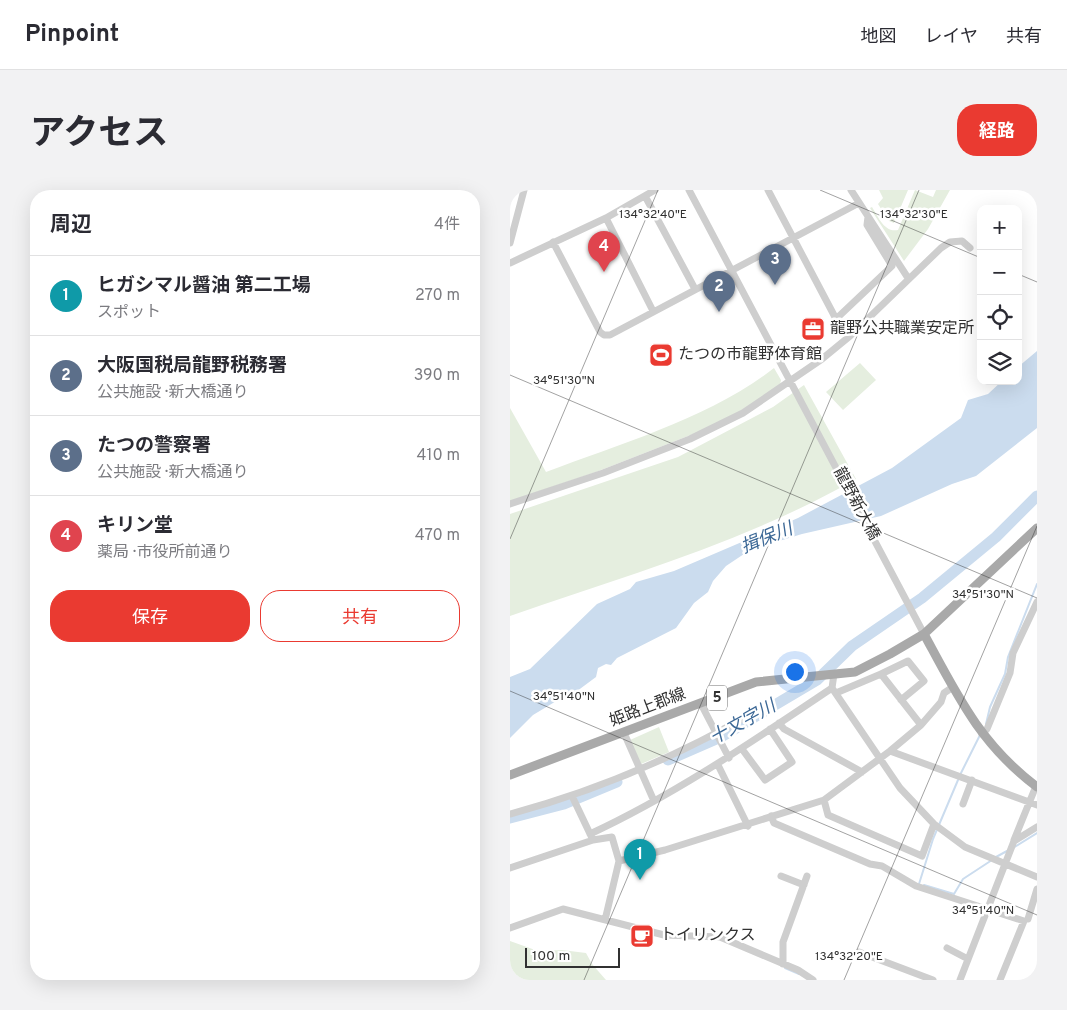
<!DOCTYPE html>
<html lang="ja">
<head>
<meta charset="utf-8">
<style>
	body { margin:0; font-family:Overpass,"Noto Sans JP",sans-serif; background:#f2f2f3; color:#2b2b33 }
	.controls { position:absolute; right:15px; top:15px; display:grid; overflow:hidden; border-radius:10px; box-shadow:0 5px 20px #0002 }
	.controls button { width:45px; height:45px; display:grid; place-items:center; padding:0; border:0; border-bottom:1px solid #e1e1e2; background:#fff; color:#2b2b33; font:25px sans-serif }
	.scale { position:absolute; left:15px; bottom:12px; width:95px; box-sizing:border-box; padding-left:5px; border:2px solid #313131; border-top:0; font-size:14px; line-height:18px; white-space:nowrap; color:#313131; -webkit-text-stroke:4px #fff; paint-order:stroke }
	.you { position:absolute; left:284px; top:481px; width:18px; height:18px; margin:-12px; border:4px solid #fff; border-radius:50%; background:#1a73e8; box-shadow:0 0 0 8px #1a73e833 }
	.badge { display:grid; place-items:center; width:32px; height:32px; border-radius:50%; background:#ea3a31; color:#fff; font-size:16px; font-weight:700 }
	.pin { position:absolute; translate:-50% -41px; filter:drop-shadow(0 1px 2px #0008) }
	.pin::after { content:''; position:absolute; top:26px; width:18px; height:15px; background:inherit; clip-path:polygon(0 0,100% 0,50% 100%) }
	.list { margin:0; padding:0; list-style:none }
	h2 { display:flex; justify-content:space-between; align-items:center; height:65px; margin:0; padding:0 20px; font-size:21px }
	h2 small { font-size:16px; font-weight:400; color:#7c7c81 }
	.list li { display:grid; grid-template-columns:32px 1fr auto; gap:15px; align-items:center; box-sizing:border-box; height:80px; padding:0 20px; border-top:1px solid #e1e1e2 }
	.list b { display:block; font-size:19px; white-space:nowrap }
	.list p { margin:0; font-size:16px; white-space:nowrap; color:#7c7c81 }
	.list em { font-size:16px; font-style:normal; color:#7c7c81 }
	.actions { display:flex; gap:10px; padding:15px 20px }
	.actions a { flex:1; padding:11px 0; border:1px solid #ea3a31; border-radius:20px; text-align:center; font-size:18px; color:#ea3a31 }
	.actions .main { background:#ea3a31; color:#fff }
	.icon { flex:none; width:28px; height:28px; fill:none; stroke:currentColor; stroke-width:2; stroke-linecap:round; stroke-linejoin:round }
	.map { position:relative; flex:none; width:527px; height:790px; overflow:hidden; border-radius:20px }
	header { display:flex; align-items:center; gap:30px; box-sizing:border-box; height:70px; padding:0 25px; background:#fff; border-bottom:1px solid #e1e1e2 }
	header strong { font-size:24px }
	nav { display:flex; gap:28px; margin-inline-start:auto; font-size:18px }
	.intro { display:flex; align-items:center; justify-content:space-between; box-sizing:border-box; height:120px; padding:0 30px }
	h1 { margin:0; font-size:35px }
	.button { padding:12px 22px; border-radius:20px; background:#ea3a31; color:#fff; font-size:18px; font-weight:700 }
	main { display:flex; gap:30px; padding:0 30px }
	aside { flex:1; background:#fff; border-radius:20px; box-shadow:0 5px 20px #0002 }
	.map>svg:first-child { display:block }
	.green { fill:#e5eedf }
	.water { fill:#cbdcee }
	.lines { fill:none; stroke-linecap:round; stroke-linejoin:round }
	.stream { stroke:#cbdcee; stroke-width:2 }
	.river { stroke:#cbdcee; stroke-width:11 }
	.minor { stroke:#cecece; stroke-width:7 }
	.major { stroke:#a9a9a9; stroke-width:9 }
	.ticks { fill:none; stroke:#313131; stroke-width:1; stroke-opacity:0.45 }
	.labels { text-anchor:middle; dominant-baseline:central; stroke-width:5; stroke-linejoin:round; paint-order:stroke }
	.shield { fill:#fff; stroke:#6f6f6f; stroke-width:1 }
	.shield-label { font-size:15px; font-weight:bold; fill:#313131 }
	.poi-label { font-size:16px; fill:#313131; stroke:#fff; text-anchor:start }
	.street-label { font-size:16px; fill:#313131; stroke:#fff }
	.water-label { font-size:18px; font-style:italic; fill:#3c6896; stroke:#fff }
	.ticks-label { font-size:12px; text-anchor:middle; fill:#313131; stroke:#fff; stroke-width:5; stroke-linejoin:round; paint-order:stroke }
</style>
</head>
<body>
<header>
<strong>Pinpoint</strong>
<nav><a>地図</a><a>レイヤ</a><a>共有</a></nav>
</header>
<div class="intro"><h1>アクセス</h1><a class="button">経路</a></div>
<main>
<aside>
<h2>周辺<small>4件</small></h2>
<ul class="list">
<li><span class="badge" style="background:#0f9aa8">1</span><div><b>ヒガシマル醤油 第二工場</b><p>スポット</p></div><em>270 m</em></li>
<li><span class="badge" style="background:#5c6f8a">2</span><div><b>大阪国税局龍野税務署</b><p>公共施設 · 新大橋通り</p></div><em>390 m</em></li>
<li><span class="badge" style="background:#5c6f8a">3</span><div><b>たつの警察署</b><p>公共施設 · 新大橋通り</p></div><em>410 m</em></li>
<li><span class="badge" style="background:#e0444e">4</span><div><b>キリン堂</b><p>薬局 · 市役所前通り</p></div><em>470 m</em></li>
</ul>
<div class="actions"><a class="main">保存</a><a>共有</a></div>
</aside>
<div class="map">
<svg width="527" height="790" viewBox="0 0 527 790">
	<rect width="100%" height="100%" fill="#fff"/>
	<path class="green" d="M369,0H398L384,33L379,31L368,14L373,8Z
		M405,0L423,7L426,0H440L418,39L394,71L360,18L362,17C368,26 374,43 388,40Z
		M350,173L366,190L333,220L316,202Z
		M264,178L271,190L270,195L226,224L196,239L86,282L0,311V218L36,282C112,253 200,228 264,178Z
		M294,195L346,289C238,351 117,385 0,426V324L168,267L263,217Z
		M149,537L159,562L131,574L120,550Z
		M0,751L28,761L52,760L76,763L82,774L96,790H0Z"/>
	<path class="water" d="M527,161V238L466,286L442,294L371,326L292,344L240,360L216,376L203,391L198,402L184,413L166,438L107,468L101,475L96,474L88,478L86,487L55,510H48L23,525L0,548V487L20,479L87,414L120,399L126,392L164,381L288,328L382,278L451,228L458,210L478,204L492,191H508V177Z"/>
	<g class="lines">
		<path class="stream" d="M476,534L480,517L495,484L498,467L527,394
			M450,585L470,545
			M503,658L527,643
			M486,667L497,661
			M409,694L423,649L448,590
			M414,695L444,704L453,689L482,670
			M275,778L289,784"/>
		<path class="river" d="M158,570L211,547L307,490L342,456L412,408L486,347L527,306
			M0,628L54,614L107,592"/>
		<path class="minor" d="M179,0L414,444
			M258,0L326,129L382,76L357,35L358,27
			M341,0L398,88
			M135,6L185,99
			M96,28L143,121
			M43,52L90,142L94,145H100L349,13
			M0,53L14,0
			M0,73L96,28L145,0
			M0,314L93,283L180,249L233,223L312,169L340,146L431,58L440,52L452,51L460,58
			M371,484L398,471L414,491L391,510
			M322,498L390,598L424,634L455,657L527,687
			M326,503L371,484L411,535
			M191,514L219,568
			M269,533L274,539L352,582
			M114,543L144,611
			M472,544L477,539L500,483L503,463L527,412
			M232,559L255,590L282,572L260,539
			M380,561L527,615
			M208,575L238,636
			M62,606L82,648
			M314,610L318,625L412,666L424,634
			M453,614L462,590
			M0,624C86,601 170,565 246,521
			M261,626L264,633L360,674L372,676L406,696L514,731L490,790
			M80,644C166,604 243,551 322,498L324,484
			M504,650L526,596
			M109,671L155,660L314,610L380,561L411,535L431,512L434,503L443,497
			M0,678L83,650L102,647L109,671L95,730
			M271,686L294,695
			M518,729L527,699
			M0,738L53,719L154,745L210,747L288,780L303,790
			M437,758L458,769
			M349,762L423,790
			M273,774V752L297,686
			M450,790L504,651L527,637"/>
		<path class="major" d="M414,444C447,505 470,554 527,597
			M0,585L246,492L345,482L380,464L414,444L527,338"/>
	</g>
	<path class="ticks" d="M310,0L471,68M508,84L527,92M0,185L527,408M0,349L148,0M0,501L527,725M74,790L409,0M334,790L527,336"/>
	<defs>
		<g id="office-square" transform="scale(1.25)"><rect x="-9" y="-9" width="18" height="18" rx="4" fill="#ea3a31" stroke="#fff"/><path d="M-6-3h4V-5.5h4V-3h4V5H-6ZM-1-4.5V-3h2v-1.5ZM-6 0V1H6V0Z" fill="#fff"/></g>
		<g id="stadium-square" transform="scale(1.25)"><rect x="-9" y="-9" width="18" height="18" rx="4" fill="#ea3a31" stroke="#fff"/><path d="M0-5a6.5 5 0 1 0 0 10a6.5 5 0 1 0 0-10ZM-3.5-1.8h7v3.6h-7Z" fill="#fff"/></g>
		<g id="cafe-square" transform="scale(1.25)"><rect x="-9" y="-9" width="18" height="18" rx="4" fill="#ea3a31" stroke="#fff"/><path d="M-5.5-4.5H6V0H3Q3 3.5 0 3.5H-2.5Q-5.5 3.5-5.5 0ZM3-3.2v2h1.7v-2ZM-6 4.5H4V6H-6Z" fill="#fff"/></g>
	</defs>
	<g fill-rule="evenodd">
		<use href="#office-square" x="303" y="139"/>
		<use href="#stadium-square" x="151" y="165"/>
		<use href="#cafe-square" x="132" y="746"/>
	</g>
	<g class="labels">
		<rect class="shield" x="197" y="495.5" width="20" height="25" rx="4"/>
		<g class="shield-label">
			<text x="207" y="508">5</text>
		</g>
		<g class="poi-label">
			<text x="320" y="139">龍野公共職業安定所</text>
			<text x="168" y="165">たつの市龍野体育館</text>
			<text x="150" y="746">トイリンクス</text>
		</g>
		<g class="street-label">
			<text transform="translate(346 314) rotate(62)">龍野新大橋</text>
			<text transform="translate(138 518) rotate(-21)">姫路上郡線</text>
		</g>
		<g class="water-label">
			<text transform="translate(257 349) rotate(-22)">揖保川</text>
			<text transform="translate(233 533) rotate(-29)">十文字川</text>
		</g>
	</g>
	<g class="ticks-label">
		<text x="143" y="28">134°32'40"E</text>
		<text x="404" y="28">134°32'30"E</text>
		<text x="54" y="194">34°51'30"N</text>
		<text x="473" y="408">34°51'30"N</text>
		<text x="54" y="510">34°51'40"N</text>
		<text x="473" y="724">34°51'40"N</text>
		<text x="339" y="770">134°32'20"E</text>
	</g>
</svg>
<div class="controls">
<button>+</button>
<button>−</button>
<button><svg class="icon" aria-label="locate" viewBox="0 0 24 24"><circle cx="12" cy="12" r="6"/><path d="M12 2v4M12 18v4M2 12h4M18 12h4"/></svg></button>
<button><svg class="icon" aria-label="layers" viewBox="0 0 24 24"><path d="M12 4l9 5-9 5-9-5zM3 14l9 5 9-5"/></svg></button>
</div>
<div class="scale">100 m</div>
<div class="you"></div>
<div class="pin badge" style="left:130px;top:690px;background:#0f9aa8">1</div>
<div class="pin badge" style="left:209px;top:122px;background:#5c6f8a">2</div>
<div class="pin badge" style="left:265px;top:95px;background:#5c6f8a">3</div>
<div class="pin badge" style="left:94px;top:82px;background:#e0444e">4</div>
</div>
</main>
</body>
</html>
